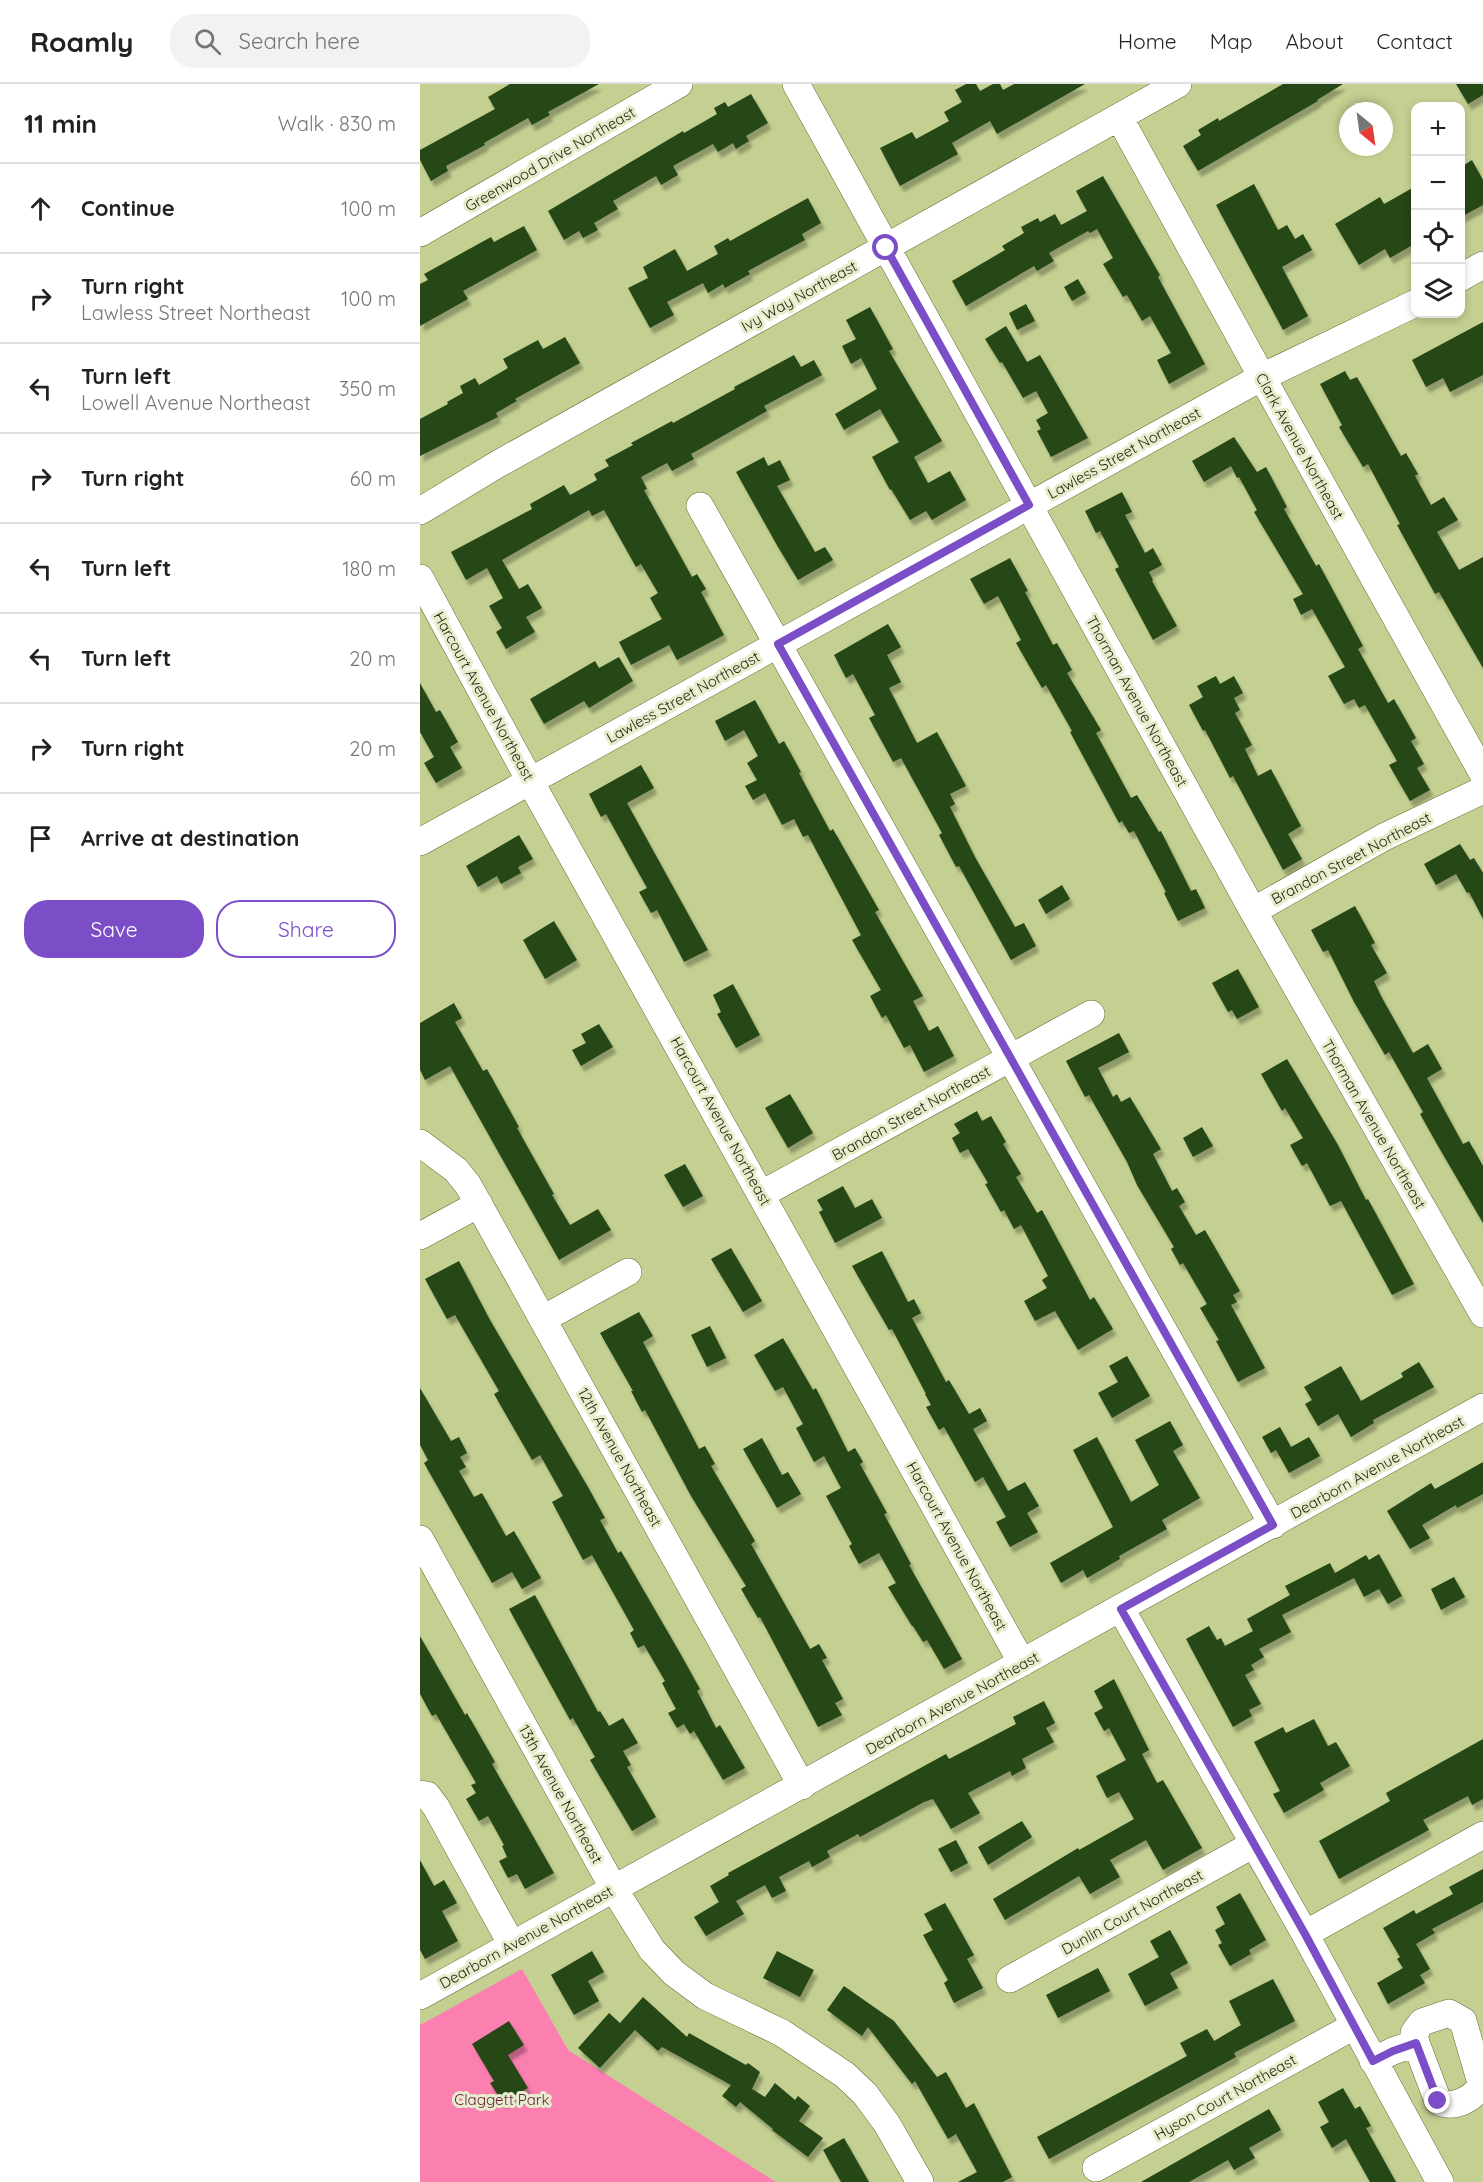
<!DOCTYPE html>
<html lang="en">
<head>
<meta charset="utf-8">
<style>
	body { margin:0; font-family:Quicksand,sans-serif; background:#f2f2f2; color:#222 }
	.controls { position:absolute; right:18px; top:18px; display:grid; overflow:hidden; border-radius:12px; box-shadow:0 3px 9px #0003 }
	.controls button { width:54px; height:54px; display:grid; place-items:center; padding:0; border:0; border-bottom:2px solid #e0e0e0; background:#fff; color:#222; font:30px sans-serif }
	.compass { position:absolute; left:919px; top:18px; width:54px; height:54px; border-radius:50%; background:#fff; box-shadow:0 3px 9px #0003; rotate:151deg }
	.stop { position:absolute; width:18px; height:18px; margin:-14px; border:4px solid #7b4ec7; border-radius:50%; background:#fff }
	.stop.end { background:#7b4ec7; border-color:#fff; box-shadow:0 2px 6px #0008 }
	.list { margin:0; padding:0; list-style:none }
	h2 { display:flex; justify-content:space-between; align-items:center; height:78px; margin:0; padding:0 24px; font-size:26px }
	h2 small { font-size:20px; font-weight:400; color:#767676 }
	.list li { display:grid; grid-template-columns:39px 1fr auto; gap:18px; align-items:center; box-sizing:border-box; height:90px; padding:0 24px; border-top:2px solid #e0e0e0 }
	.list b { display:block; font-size:22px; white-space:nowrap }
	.list p { margin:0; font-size:20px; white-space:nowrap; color:#767676 }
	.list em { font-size:20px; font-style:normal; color:#767676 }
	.actions { display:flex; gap:12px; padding:18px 24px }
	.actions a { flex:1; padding:14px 0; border:2px solid #7b4ec7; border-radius:24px; text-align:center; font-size:21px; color:#7b4ec7 }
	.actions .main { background:#7b4ec7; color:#fff }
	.icon { flex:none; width:33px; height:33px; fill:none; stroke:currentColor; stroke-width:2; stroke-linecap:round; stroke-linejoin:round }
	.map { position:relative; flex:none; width:1063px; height:2098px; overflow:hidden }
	header { display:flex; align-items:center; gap:36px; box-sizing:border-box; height:84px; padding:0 30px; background:#fff; border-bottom:2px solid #e0e0e0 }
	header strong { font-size:28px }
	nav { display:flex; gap:33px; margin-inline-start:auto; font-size:21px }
	.search { width:420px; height:54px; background:#f2f2f2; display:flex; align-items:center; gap:15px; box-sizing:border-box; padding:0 21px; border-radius:24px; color:#767676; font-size:22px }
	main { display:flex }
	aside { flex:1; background:#fff }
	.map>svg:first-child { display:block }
	.green { fill:#fb80b0 }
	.building { fill:#254616; filter:url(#shadow) }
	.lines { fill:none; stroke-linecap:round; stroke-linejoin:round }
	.minor-casing { stroke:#656e32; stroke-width:28 }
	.minor { stroke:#fff; stroke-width:27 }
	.route { stroke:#7b4ec7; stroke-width:8 }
	.labels { text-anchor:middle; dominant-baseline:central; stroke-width:6; stroke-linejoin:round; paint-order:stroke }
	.street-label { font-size:15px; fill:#252910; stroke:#e6edcd }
	.park-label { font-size:15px; fill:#69193e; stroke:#e6edcd }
</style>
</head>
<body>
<header>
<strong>Roamly</strong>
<div class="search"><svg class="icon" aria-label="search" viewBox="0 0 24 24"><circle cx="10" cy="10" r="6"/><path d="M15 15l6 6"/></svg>Search here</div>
<nav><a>Home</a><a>Map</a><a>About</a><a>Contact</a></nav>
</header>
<main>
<aside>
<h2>11 min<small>Walk · 830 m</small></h2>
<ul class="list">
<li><svg class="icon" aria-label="ahead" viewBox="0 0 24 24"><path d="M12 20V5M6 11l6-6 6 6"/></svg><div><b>Continue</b></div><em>100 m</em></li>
<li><svg class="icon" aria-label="right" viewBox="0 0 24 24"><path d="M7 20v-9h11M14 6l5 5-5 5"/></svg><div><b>Turn right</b><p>Lawless Street Northeast</p></div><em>100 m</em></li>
<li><svg class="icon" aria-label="left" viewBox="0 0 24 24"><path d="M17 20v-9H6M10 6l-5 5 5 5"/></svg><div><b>Turn left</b><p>Lowell Avenue Northeast</p></div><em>350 m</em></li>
<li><svg class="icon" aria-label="right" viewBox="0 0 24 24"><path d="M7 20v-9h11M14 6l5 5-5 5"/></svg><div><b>Turn right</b></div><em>60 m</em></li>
<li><svg class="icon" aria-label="left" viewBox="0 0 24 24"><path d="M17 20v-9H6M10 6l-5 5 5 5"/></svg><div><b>Turn left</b></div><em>180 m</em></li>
<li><svg class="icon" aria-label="left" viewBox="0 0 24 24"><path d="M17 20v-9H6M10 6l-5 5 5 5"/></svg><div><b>Turn left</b></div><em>20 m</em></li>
<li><svg class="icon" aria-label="right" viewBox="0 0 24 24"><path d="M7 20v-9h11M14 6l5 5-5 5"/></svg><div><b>Turn right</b></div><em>20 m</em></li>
<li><svg class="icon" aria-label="arrive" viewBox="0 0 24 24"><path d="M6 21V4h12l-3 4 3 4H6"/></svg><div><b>Arrive at destination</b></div></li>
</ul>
<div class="actions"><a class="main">Save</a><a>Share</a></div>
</aside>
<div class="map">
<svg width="1063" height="2098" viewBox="0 0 1063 2098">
	<defs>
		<filter id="shadow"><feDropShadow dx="3.5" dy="6" stdDeviation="1.5" flood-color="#0004"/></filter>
	</defs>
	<rect width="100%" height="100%" fill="#c4d091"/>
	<path class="green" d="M102,1885L148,1966L356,2098H0V1941Z"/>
	<path class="building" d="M90,0H179L128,28L130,31L112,41L108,34L64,59L65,61L26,82L28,87L11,97L0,76V66L75,25L68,13Z
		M546,0H556L560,7L573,0H580L583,6L594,0H665L577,50L570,37L532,59L538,70L480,102L460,64L492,48L496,55L529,37L524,28L542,18L535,6Z
		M863,0H923L897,16L898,17L778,87L763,62L781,51L778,46L798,34L799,37Z
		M1036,0H1063V11L1048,20Z
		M331,10L348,39L326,52L329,57L316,65L313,59L298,68L293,60L253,82L258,91L241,101L236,92L193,117L198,125L174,139L178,146L163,154L159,147L144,156L128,127L263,47L264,49L297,30L294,24L305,18L308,23Z
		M1052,76L1063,96V121L1041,133V83Z
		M683,92L740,191L738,193L785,280L749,300L737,276L751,269L730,232L722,237L707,211L703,213L683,180L693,174L677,145L670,149L668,147L629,169L634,177L617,187L614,182L546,222L532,197L585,166L582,162L604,149L601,143L618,134L620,138L635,130L641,141L667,127L656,107Z
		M834,100L858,146L867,141L875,155L883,150L892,166L862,183L888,232L863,246L796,121Z
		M996,102V159L970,174L965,165L939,181L915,140L960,113L964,120Z
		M388,114L401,139L382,150L385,156L328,187L330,190L305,204L303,200L288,209L283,199L247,218L254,231L230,244L208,204L228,194L223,183L255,165L267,187L298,170L294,162L308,154L310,157Z
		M104,142L117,166L43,207L48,215L0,242V200L8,196L4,190L71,153L74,158Z
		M658,195L666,209L652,217L644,203Z
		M606,220L615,237L597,246L589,229Z
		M450,223L473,265L469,267L522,357L494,373L508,399L530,387L546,416L512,436L506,427L490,436L471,405L470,406L452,373L479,358L460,325L424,346L415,330L457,305L441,274L431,280L422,262L436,255L426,236Z
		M1063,238V291L1030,308L1023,294L1006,303L992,276Z
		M586,242L607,278L620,271L668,354L631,373L617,347L621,345L616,336L628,329L616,307L603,314L582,278L580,279L565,255Z
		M145,253L160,279L95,315L97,317L76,329L78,333L0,372V335L28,320L27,318L43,309L40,302L55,294L59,301L88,284L83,275L118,256L123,265Z
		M374,271L381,283L394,276L402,291L344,322L347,327L271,370L274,375L252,387L247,379L221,393L227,405L224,406L272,493L277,490L286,505L281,508L304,551L257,576L249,561L211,581L199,558L242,535L230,514L238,509L221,480L216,483L184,426L172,432L169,426L82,476L99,505L108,500L122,524L106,533L115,548L86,565L76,548L82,544L69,522L83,514L67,484L46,496L31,468L112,425L110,420L144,401L150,411L177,396L174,390L189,382L185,376L213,361L211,359L252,337L253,339L315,305L314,303Z
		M925,287L930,296L937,293L981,372L986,369L998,390L995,392L1011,421L1024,413L1038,436L1017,448L1039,486L1063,473V584L1019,508L1015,510L977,441L980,440L948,380L943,383L919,343L922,341L900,300Z
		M814,353L837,388L846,383L867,423L864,425L896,482L899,480L943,562L938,565L968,619L974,615L996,654L991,657L1004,680L997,684L1010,706L990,717L969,681L977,677L945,621L939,624L934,615L924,620L908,592L925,583L892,525L881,531L873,515L883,510L834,428L837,426L819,393L817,394L811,382L784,398L772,377Z
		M344,373L348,382L360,376L370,396L357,402L395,468L405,463L413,476L378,496L358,463L316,388Z
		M702,408L712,428L705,431L725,469L733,464L742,481L729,488L733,496L732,497L757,542L733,556L695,485L699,483L680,447L676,449L665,427Z
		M590,474L608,507L605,508L633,561L637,559L652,586L647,589L681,646L676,649L711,714L717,711L739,748L741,747L771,807L776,805L785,824L758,837L744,809L746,808L714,747L709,749L702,737L699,739L650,648L652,647L626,601L622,604L596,559L601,556L578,512L564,520L550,495Z
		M468,540L481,563L467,571L481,598L469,604L497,659L517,648L546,702L530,710L535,720L530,723L555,773L595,843L604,839L616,862L591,876L539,782L536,783L519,751L522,749L481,674L473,678L449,634L455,631L433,590L426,594L414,571Z
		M199,573L213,597L169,624L164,617L124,640L110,615L175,577L179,584Z
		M796,592L800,600L814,592L823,609L814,614L820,626L815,629L832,661L825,665L838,692L851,685L881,742L868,750L882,775L863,786L813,692L810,694L785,646L783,647L769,621L783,613L777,602Z
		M0,599L16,628L20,626L38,658L30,663L42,684L16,699L4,679L14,673L0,648Z
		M335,616L359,660L364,657L381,688L379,689L410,747L413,745L459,826L455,828L503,912L493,917L509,947L518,942L534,972L504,988L490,961L484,964L466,931L462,934L450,912L461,906L432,856L441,851L388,751L383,753L374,735L362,741L345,709L333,716L325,702L337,696L327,679L338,672L324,646L305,657L295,637Z
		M221,681L234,704L207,719L288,866L264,878L237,826L231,829L219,808L227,804L186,730L181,733L169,710Z
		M99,751L113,775L98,783L101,789L81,800L77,792L58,803L46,782Z
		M1040,760L1050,776L1054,774L1063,789V835L1049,808L1047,809L1036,790L1016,801L1004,780Z
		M642,801L650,815L626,830L618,816Z
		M935,822L955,859L951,861L967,889L954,897L961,912L993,969L1008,960L1022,985L1007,994L1043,1060L1049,1057L1063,1082V1139L1018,1062L1000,1030L1003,1028L969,968L965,971L934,918L908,866L903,868L891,846Z
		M134,837L157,876L125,895L103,856Z
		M818,885L839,923L817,935L812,926L808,928L792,899Z
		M313,900L340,951L316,964L297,930L301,928L293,911Z
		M34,919L42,934L35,938L63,987L67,985L99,1043L97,1044L134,1110L132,1111L150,1141L178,1125L191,1146L139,1176L30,982L5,996L0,986V939Z
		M179,940L193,963L161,982L152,966L166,959L161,950Z
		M699,949L709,968L678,984L693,1013L697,1010L701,1018L710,1013L741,1065L733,1070L752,1107L757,1104L765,1118L759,1122L776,1151L785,1146L820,1207L813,1211L817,1218L811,1221L845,1284L818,1298L796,1257L799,1256L780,1224L787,1220L763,1179L760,1181L751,1165L754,1163L717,1101L707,1078L669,1011L665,1013L646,977Z
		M867,975L918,1061L946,1116L948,1115L994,1200L972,1211L921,1117L910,1122L887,1079L882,1082L870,1061L883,1054L865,1024L862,1027L841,990Z
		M370,1010L393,1049L368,1064L345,1024Z
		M557,1027L562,1037L571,1032L586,1058L583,1060L601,1090L596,1093L617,1129L622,1126L670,1216L674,1213L693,1245L658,1266L635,1227L615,1237L604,1217L627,1204L622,1196L628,1192L601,1141L594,1145L584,1126L581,1128L565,1100L568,1099L548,1065L540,1069L532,1054L540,1049L534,1040Z
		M782,1043L793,1062L773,1073L763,1054Z
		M265,1080L283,1112L263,1123L244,1091Z
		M423,1102L435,1124L452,1115L462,1134L415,1159L399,1128L403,1126L397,1116Z
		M311,1164L342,1217L323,1228L291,1175Z
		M462,1167L488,1218L494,1215L501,1229L492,1234L526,1298L529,1296L549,1330L560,1324L567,1337L553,1345L588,1407L605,1398L619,1422L607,1429L618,1448L590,1463L576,1438L586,1433L563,1393L555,1398L524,1343L519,1346L506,1323L511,1321L505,1310H506L472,1245L469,1246L432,1182Z
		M39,1177L70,1236L168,1403L185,1434L180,1436L198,1469L201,1467L260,1569L280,1605L277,1607L296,1644L300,1641L325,1684L303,1696L274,1647L270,1650L264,1640L257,1644L248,1629L256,1625L242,1599L245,1597L224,1561L218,1564L210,1549L214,1546L172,1471L163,1476L132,1418L143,1412L120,1371L112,1376L74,1310L79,1307L35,1231L27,1235L5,1195Z
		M219,1228L233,1252L223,1258L279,1365L285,1362L295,1380L291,1382L335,1457L331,1460L390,1565L399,1560L407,1574L402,1576L423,1615L415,1619L422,1631L398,1643L340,1533L338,1534L321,1505L326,1502L271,1412L225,1326L222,1328L211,1307H213L180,1249Z
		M290,1242L306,1274L287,1283L271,1251Z
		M363,1254L393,1306L396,1304L428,1368L435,1364L443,1378L440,1380L467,1429L464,1430L491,1480L489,1481L542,1575L524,1585L507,1556L503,1558L493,1542H492L468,1503L476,1499L459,1469L439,1480L429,1462L432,1460L406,1412L421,1404L404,1372L394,1378L376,1344L383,1340L363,1303L355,1307L334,1271Z
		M707,1272L730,1312L692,1334L678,1309L698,1298L689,1282Z
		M999,1278L1014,1303L953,1336L954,1339L931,1353L918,1330L898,1342L885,1320L892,1316L884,1303L921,1282L941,1317L983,1293L981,1289Z
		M0,1304L31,1357L39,1353L47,1369L40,1373L46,1383L39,1387L54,1413L62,1409L86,1452L94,1447L121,1494L102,1505L92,1488L72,1499L4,1379L8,1376L0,1361Z
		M750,1337L763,1361L753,1367L780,1414L742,1436L747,1445L699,1472L700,1475L667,1494L663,1486L641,1499L630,1479L693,1443L653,1366L677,1353L711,1418L739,1401L715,1356Z
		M860,1343L871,1363L889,1353L900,1372L869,1389L856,1366L851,1369L842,1353Z
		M342,1354L362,1391L368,1388L381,1410L357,1424L323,1365Z
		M1063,1378V1410L1037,1424L1036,1421L1002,1441L1010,1454L990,1465L967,1427L1011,1399L1015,1405Z
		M959,1470L982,1512L968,1520L959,1505L944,1513L934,1494L862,1531L871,1548L839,1565L844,1573L831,1581L834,1586L825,1591L841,1620L829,1626L832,1632L813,1643L766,1555L789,1542L797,1556L801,1554L805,1562L833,1547L827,1535L870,1511L865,1502L910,1479L915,1489L946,1471L949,1476Z
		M1034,1493L1045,1513L1021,1526L1011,1505Z
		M115,1511L178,1628L180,1627L189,1642L203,1634L218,1659L203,1667L211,1681L207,1683L236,1733L212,1747L170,1676L175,1673L153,1634L150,1636L89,1525Z
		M0,1552L45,1631L47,1629L75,1678L72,1680L134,1789L105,1805L97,1790L88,1794L79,1777L87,1773L82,1762L84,1761L68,1732L59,1737L46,1715L56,1709L51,1701L56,1699L16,1630L12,1632L0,1610Z
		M694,1595L729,1666L722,1670L737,1699L743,1696L782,1764L743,1786L726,1756L690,1776L700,1793L670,1810L659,1792L585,1836L573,1815L658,1764L659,1766L714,1735L699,1708L687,1714L676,1692L706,1676L689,1644L684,1647L674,1629L683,1624L674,1607Z
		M624,1617L635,1639L626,1644L634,1658L602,1675L606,1684L592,1692L590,1687L548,1709L560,1729L531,1745L513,1715L504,1718L440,1753L438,1750L407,1767L410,1773L392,1783L389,1777L359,1793L366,1807L352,1814L345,1801L316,1817L324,1830L286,1852L274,1833L299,1818L290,1802L309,1791L308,1789L526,1670L529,1675L596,1640L593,1633Z
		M894,1635L908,1662L916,1658L930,1682L900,1699L904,1706L864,1729L853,1710L860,1707L834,1658L863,1643L866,1649Z
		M1063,1655V1715L1052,1721L1048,1712L1003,1736L1009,1746L919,1795L899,1757L970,1717L966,1709Z
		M602,1737L612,1753L568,1781L558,1763Z
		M536,1756L548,1779L531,1788L518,1765Z
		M0,1776L14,1802L24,1796L37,1819L22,1827L38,1857L5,1875L0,1866Z
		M1063,1785V1818L1012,1845L1015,1849L996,1860L1010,1885L1000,1891L1005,1899L968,1920L957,1899L983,1884L977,1875L980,1873L963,1844L994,1826L996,1830L1033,1810L1029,1803Z
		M820,1809L846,1856L829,1866L831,1870L810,1882L798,1861L802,1859L795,1846L805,1840L796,1823Z
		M525,1819L554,1871L547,1875L563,1904L534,1919L524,1899L528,1896L503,1851L513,1846L504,1830Z
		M750,1846L768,1879L750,1889L758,1904L725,1922L708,1890L739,1873L730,1857Z
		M172,1867L184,1888L168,1897L179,1917L154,1931L131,1891Z
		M357,1867L394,1886L380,1913L343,1894Z
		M678,1884L690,1907L638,1934L626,1911Z
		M853,1895L875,1937L814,1969L816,1973L629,2075L617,2053L767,1972L760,1959L787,1945L794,1957L821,1941L809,1917Z
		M424,1902L474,1937L517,1993L526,1988L546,2024L554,2019L592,2093L583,2098H538L557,2088L536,2050L528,2055L495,1997L492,2000L448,1943L442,1952L407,1926Z
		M223,1913L267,1953L269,1949L326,1981L328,1979L340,1988L332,2005L345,2013L355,1999L375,2016L378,2012L390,2022L379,2037L403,2054L388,2073L352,2046L353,2045L320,2018L316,2023L302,2012L311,2001L242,1963L238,1967L215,1946L180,1984L158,1964L189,1929L200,1939Z
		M89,1937L104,1961L88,1971L108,2004L83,2019L70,1999L74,1997L52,1960Z
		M923,2004L935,2025L940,2022L951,2042L946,2044L976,2098H950L926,2055L912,2064L900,2043L909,2038L898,2018Z
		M849,2025L861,2046L829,2064L835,2074L814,2086L808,2076L769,2098H721Z
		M424,2054L449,2098H421L403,2066Z"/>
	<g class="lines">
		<g class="minor-casing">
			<path id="minor" d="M376,0L833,827L1063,1230
				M699,33L842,293L1063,690
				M0,149L259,0
				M1040,194L1063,181
				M280,422L853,1441
				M0,427L78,380L758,0
				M0,494L110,697L602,1579
				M0,758L842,293L996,219
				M833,827L964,753L1063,706
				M0,1059L36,1086L48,1101L382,1702
				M342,1110L671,930
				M0,1152L59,1120
				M123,1235L208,1188
				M0,1455L194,1805L232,1866L254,1889L285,1912L362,1949L425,1991L445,2010L467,2040L500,2098
				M701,1525L885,1850L1020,2098
				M0,1710L7,1711L16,1723L92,1861
				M885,1850L1063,1751
				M590,1895L834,1760
				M0,1912L1063,1323
				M1029,1929L1043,1937L1061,1999C1056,2015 1032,2026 1018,2017L996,1959L994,1949L1002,1938Z
				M953,1977L973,1967L996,1959
				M676,2084L934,1942"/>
		</g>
		<use href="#minor" class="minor"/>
	</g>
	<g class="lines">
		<path class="route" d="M466,164L609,421L358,560L853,1441L701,1525L885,1850L953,1977L973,1967L996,1959L1018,2017"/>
	</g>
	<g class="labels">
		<g class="street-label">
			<text transform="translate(130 75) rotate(-30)">Greenwood Drive Northeast</text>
			<text transform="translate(379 212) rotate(-29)">Ivy Way Northeast</text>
			<text transform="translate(880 362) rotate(61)">Clark Avenue Northeast</text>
			<text transform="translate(704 369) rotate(-29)">Lawless Street Northeast</text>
			<text transform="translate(64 612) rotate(61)">Harcourt Avenue Northeast</text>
			<text transform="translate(263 613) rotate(-29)">Lawless Street Northeast</text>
			<text transform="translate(717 617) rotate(61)">Thorman Avenue Northeast</text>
			<text transform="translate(931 774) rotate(-28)">Brandon Street Northeast</text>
			<text transform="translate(491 1029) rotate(-29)">Brandon Street Northeast</text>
			<text transform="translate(301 1037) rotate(61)">Harcourt Avenue Northeast</text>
			<text transform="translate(954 1040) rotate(60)">Thorman Avenue Northeast</text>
			<text transform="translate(200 1373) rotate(61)">12th Avenue Northeast</text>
			<text transform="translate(957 1383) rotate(-29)">Dearborn Avenue Northeast</text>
			<text transform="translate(537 1462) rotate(61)">Harcourt Avenue Northeast</text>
			<text transform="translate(532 1619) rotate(-29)">Dearborn Avenue Northeast</text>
			<text transform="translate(141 1710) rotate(61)">13th Avenue Northeast</text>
			<text transform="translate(712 1828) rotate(-29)">Dunlin Court Northeast</text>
			<text transform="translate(106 1853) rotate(-29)">Dearborn Avenue Northeast</text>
			<text transform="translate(805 2013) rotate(-29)">Hyson Court Northeast</text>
		</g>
		<g class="park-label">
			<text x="82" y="2015">Claggett Park</text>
		</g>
	</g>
</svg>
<div class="controls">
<button>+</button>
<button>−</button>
<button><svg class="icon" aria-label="locate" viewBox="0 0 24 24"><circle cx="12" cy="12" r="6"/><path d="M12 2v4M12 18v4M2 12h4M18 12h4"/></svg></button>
<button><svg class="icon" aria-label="layers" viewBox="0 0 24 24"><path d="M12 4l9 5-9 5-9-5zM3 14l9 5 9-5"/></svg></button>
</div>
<svg class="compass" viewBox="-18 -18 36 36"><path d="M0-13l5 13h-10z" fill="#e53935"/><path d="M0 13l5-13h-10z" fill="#767676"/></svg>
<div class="stop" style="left:466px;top:164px"></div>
<div class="stop end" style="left:1018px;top:2017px"></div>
</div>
</main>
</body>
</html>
